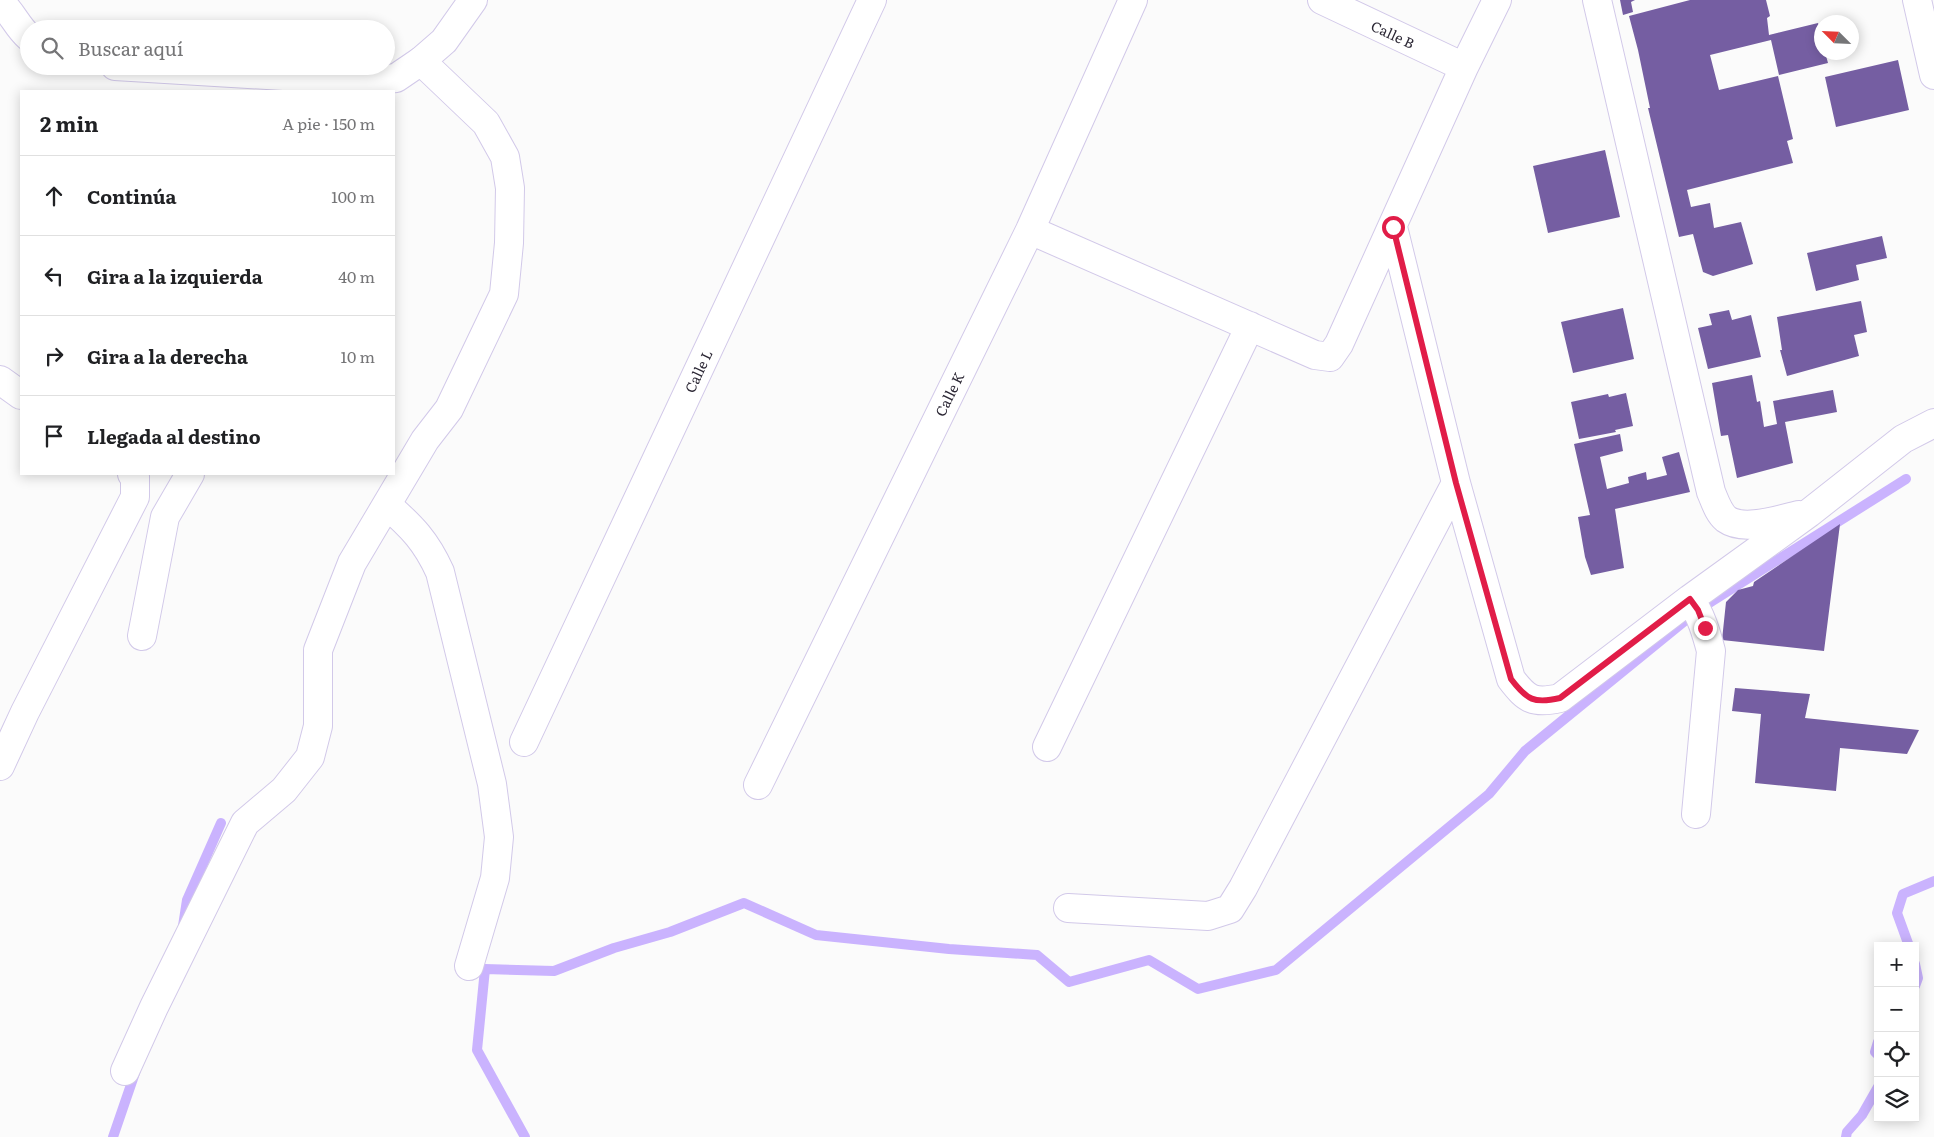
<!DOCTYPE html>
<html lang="es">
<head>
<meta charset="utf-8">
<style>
	body { margin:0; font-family:Literata,serif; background:#f6f6f6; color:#202124 }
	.controls { position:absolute; right:15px; bottom:15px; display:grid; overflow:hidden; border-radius:0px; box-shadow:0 2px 12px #0003 }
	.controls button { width:45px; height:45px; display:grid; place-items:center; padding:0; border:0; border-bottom:1px solid #e0e0e0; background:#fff; color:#202124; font:25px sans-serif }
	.compass { position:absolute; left:1814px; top:15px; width:45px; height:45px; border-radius:50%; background:#fff; box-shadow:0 2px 12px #0003; rotate:294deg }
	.stop { position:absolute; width:15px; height:15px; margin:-11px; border:4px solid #e11d48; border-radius:50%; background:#fff }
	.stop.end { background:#e11d48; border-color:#fff; box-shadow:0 1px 5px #0008 }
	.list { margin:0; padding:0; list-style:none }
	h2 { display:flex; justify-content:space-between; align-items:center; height:65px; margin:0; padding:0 20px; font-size:21px }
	h2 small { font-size:16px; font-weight:400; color:#757577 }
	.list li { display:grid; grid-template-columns:32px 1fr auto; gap:15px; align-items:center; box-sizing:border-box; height:80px; padding:0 20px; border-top:1px solid #e0e0e0 }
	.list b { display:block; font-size:19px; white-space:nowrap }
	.list em { font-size:16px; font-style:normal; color:#757577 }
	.icon { flex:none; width:28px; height:28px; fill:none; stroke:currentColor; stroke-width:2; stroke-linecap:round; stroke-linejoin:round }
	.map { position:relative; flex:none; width:1934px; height:1137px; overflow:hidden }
	.search { position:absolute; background:#fff; box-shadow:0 2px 12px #0003; left:20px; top:20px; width:375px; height:55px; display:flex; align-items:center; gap:12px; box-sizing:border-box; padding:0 18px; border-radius:28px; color:#757577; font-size:19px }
	.panel { position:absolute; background:#fff; box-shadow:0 2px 12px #0003; left:20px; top:90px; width:375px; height:385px; border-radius:0px }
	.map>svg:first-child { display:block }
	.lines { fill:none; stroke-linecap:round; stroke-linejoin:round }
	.stream { stroke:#cab3fe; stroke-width:10 }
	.building { fill:#755ea2 }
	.minor-casing { stroke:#d2c9e9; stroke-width:30 }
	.major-casing { stroke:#d2c9e9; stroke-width:30 }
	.minor { stroke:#fff; stroke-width:28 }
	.major { stroke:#fff; stroke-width:28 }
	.route { stroke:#e11d48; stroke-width:6 }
	.labels { text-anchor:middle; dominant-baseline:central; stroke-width:5; stroke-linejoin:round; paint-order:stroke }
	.street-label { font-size:14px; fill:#2c2835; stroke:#fff }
</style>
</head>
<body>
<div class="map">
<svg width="1934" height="1137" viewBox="0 0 1934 1137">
	<rect width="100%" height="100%" fill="#fbfbfb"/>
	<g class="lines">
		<path class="stream" d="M183,926L187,900L221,823
			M1909,946L1897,913L1903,894L1934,881
			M1915,964L1918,978L1915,986
			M1878,1042L1875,1052L1878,1055
			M113,1137L136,1070
			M525,1137L477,1050L485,969L554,971L614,948L670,932L744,903L816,935L949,949L1037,955L1069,982L1149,960L1198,989L1276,970L1489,794L1525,751L1698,610L1906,479
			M1846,1137L1847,1132L1862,1115L1878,1087"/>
	</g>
	<path class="building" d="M1620,0H1635L1631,2L1633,12L1623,15Z
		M1690,0H1766L1770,16L1767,18L1769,35L1818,23L1822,36V52H1825L1828,63L1779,75L1771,40L1710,55L1719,90L1778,76L1793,139L1787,141L1793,163L1687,190L1691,207L1710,203L1714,228L1741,222L1753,264L1713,276L1703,272L1693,234L1679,237L1648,108H1650L1638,50L1629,16Z
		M1898,60L1909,110L1836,127L1825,77Z
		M1605,150L1620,217L1548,233L1533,166Z
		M1882,236L1887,258L1856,265L1859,280L1816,291L1807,253Z
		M1861,301L1867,332L1854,335L1859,356L1787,376L1780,350H1782L1777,317Z
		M1623,308L1634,359L1573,373L1561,322Z
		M1729,310L1732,320L1751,315L1761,357L1708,369L1698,328L1712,325L1709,314Z
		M1752,375L1757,402L1760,401L1764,427L1777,424L1773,401L1833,390L1837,412L1785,422L1793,463L1737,478L1728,435L1721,436L1712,383Z
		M1626,393L1633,426L1615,430L1616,432L1579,439L1571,402L1608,394L1609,397Z
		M1620,434L1623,451L1600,457L1607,489L1629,483L1628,477L1646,472L1647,480L1667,475L1662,457L1679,452L1690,492L1615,509L1624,568L1591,575L1585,557L1578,517L1590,515L1574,444Z
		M1840,524L1824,651L1722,640L1726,602L1738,590L1753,586L1754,582Z
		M1735,688L1810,694L1805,718L1919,730L1907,754L1840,748L1836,791L1755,783L1761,714L1732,711Z"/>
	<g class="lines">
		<g class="minor-casing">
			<path id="minor" d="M1322,0L1464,67
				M1597,0L1711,492C1715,501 1718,512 1726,519C1744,532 1780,519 1799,515
				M1917,0L1934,75
				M1393,227L1456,483L1511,679C1527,700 1534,704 1560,698L1690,599L1809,513L1903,439L1934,423
				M1030,230L1315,355L1330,357L1339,344L1464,67L1497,0
				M0,380L21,395
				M387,505C412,527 426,541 440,572L492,784L499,837L495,878L469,966
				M1690,599C1701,615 1706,632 1711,651L1696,814
				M142,636L165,517L190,474
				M524,742L872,0
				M1047,747L1250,326
				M0,766L25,712L135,497V476L132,474
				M758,785L1030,230L1133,0
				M1068,908L1208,916L1230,909L1243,888L1456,483
				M125,1071L154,1007L245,823L284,790L310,757L318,726V650L352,563L425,440L449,409L504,294L509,243L510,188L505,157L486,123L421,61"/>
		</g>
		<g class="major-casing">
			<path id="major" d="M0,2C12,12 17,27 29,37
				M115,66L367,81L396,78L421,61L444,41L473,0"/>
		</g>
		<use href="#minor" class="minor"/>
		<use href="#major" class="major"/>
	</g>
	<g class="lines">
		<path class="route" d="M1393,227L1456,483L1511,679C1527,700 1534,704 1560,698L1690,599L1698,610L1705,628"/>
	</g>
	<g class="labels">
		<g class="street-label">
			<text transform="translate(1393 34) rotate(25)">Calle B</text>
			<text transform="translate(698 371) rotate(-65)">Calle L</text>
			<text transform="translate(949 394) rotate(-64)">Calle K</text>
		</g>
	</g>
</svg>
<div class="controls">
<button>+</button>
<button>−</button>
<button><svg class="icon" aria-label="locate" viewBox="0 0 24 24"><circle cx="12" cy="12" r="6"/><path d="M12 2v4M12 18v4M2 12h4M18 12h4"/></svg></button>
<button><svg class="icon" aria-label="layers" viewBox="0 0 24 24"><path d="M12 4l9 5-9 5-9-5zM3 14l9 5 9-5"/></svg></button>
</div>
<svg class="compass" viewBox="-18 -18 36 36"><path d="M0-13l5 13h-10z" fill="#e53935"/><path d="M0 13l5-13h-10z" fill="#757577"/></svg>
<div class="stop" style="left:1393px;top:227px"></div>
<div class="stop end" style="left:1705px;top:628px"></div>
<div class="search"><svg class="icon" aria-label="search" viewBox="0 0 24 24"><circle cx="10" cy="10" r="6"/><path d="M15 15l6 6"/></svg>Buscar aquí</div>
<section class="panel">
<h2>2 min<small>A pie · 150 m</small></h2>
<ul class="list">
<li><svg class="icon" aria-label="ahead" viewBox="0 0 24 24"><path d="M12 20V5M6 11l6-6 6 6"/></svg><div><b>Continúa</b></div><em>100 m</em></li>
<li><svg class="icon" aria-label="left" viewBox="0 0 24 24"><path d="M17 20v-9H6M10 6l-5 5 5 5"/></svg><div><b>Gira a la izquierda</b></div><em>40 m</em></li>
<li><svg class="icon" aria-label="right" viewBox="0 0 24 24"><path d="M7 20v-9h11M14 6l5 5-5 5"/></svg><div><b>Gira a la derecha</b></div><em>10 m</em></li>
<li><svg class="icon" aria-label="arrive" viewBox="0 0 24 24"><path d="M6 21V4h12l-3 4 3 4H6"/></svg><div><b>Llegada al destino</b></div></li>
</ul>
</section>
</div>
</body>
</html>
